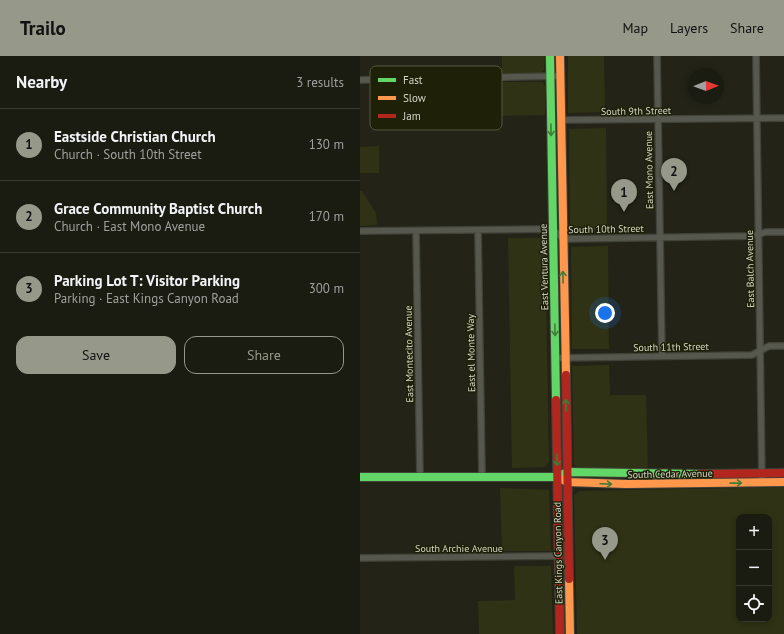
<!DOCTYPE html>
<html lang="en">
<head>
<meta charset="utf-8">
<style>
	body { margin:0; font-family:"PT Sans",sans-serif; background:#23241a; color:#f1f3f6 }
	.controls { position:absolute; right:12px; bottom:12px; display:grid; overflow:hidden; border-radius:8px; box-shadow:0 2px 6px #0003 }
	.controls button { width:36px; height:36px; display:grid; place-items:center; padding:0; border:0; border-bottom:1px solid #383931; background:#1a1b11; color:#f1f3f6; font:20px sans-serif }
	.compass { position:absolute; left:328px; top:12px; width:36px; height:36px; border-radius:50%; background:#1a1b11; box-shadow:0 2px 6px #0003; rotate:89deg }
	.you { position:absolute; left:245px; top:257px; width:14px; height:14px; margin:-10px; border:3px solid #fff; border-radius:50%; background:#1a73e8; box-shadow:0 0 0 6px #1a73e833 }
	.badge { display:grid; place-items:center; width:26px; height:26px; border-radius:50%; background:#969889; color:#111; font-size:13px; font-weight:700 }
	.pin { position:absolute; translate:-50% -33px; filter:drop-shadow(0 1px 2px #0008) }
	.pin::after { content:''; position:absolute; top:21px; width:14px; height:12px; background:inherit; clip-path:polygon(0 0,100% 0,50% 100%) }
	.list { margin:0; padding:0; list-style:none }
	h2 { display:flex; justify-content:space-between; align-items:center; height:52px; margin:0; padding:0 16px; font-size:17px }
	h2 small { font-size:13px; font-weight:400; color:#9fa19f }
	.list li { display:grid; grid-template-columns:26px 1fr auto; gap:12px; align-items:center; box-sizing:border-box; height:72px; padding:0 16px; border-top:1px solid #383931 }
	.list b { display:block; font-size:15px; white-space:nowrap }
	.list p { margin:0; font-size:13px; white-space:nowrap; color:#9fa19f }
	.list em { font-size:13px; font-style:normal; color:#9fa19f }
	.actions { display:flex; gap:8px; padding:12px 16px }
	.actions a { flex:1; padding:9px 0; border:1px solid #969889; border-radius:12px; text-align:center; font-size:14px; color:#969889 }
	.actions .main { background:#969889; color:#111 }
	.icon { flex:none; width:22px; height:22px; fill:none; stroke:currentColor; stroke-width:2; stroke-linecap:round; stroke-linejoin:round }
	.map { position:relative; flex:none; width:424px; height:578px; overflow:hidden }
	header { display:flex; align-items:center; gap:24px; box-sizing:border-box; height:56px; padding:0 20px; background:#969889; color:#111 }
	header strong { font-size:19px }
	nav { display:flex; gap:22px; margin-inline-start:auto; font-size:14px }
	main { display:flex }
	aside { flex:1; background:#1a1b11 }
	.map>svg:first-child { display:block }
	.built { fill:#2f3214; fill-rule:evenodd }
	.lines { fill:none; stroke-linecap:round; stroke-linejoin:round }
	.street-casing { stroke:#404137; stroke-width:8 }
	.fast-casing { stroke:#404137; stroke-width:10 }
	.slow-casing { stroke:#404137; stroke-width:10 }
	.jam-casing { stroke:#404137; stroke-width:10 }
	.street { stroke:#56574d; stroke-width:5.5 }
	.fast { stroke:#63d668; stroke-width:8 }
	.slow { stroke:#ff974d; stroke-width:8 }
	.jam { stroke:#b3261e; stroke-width:8 }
	.oneway { stroke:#407c38 }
	.labels { text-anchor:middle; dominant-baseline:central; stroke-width:3; stroke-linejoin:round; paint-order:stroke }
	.street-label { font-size:10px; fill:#d4d6c7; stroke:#1e2108 }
	.key { fill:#1e2108; stroke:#555741; stroke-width:1 }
	.key-label { font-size:11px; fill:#d4d6c7 }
</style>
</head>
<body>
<header>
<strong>Trailo</strong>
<nav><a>Map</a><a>Layers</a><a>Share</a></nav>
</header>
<main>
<aside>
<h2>Nearby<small>3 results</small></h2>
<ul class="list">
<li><span class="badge">1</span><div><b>Eastside Christian Church</b><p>Church · South 10th Street</p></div><em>130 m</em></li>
<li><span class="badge">2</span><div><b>Grace Community Baptist Church</b><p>Church · East Mono Avenue</p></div><em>170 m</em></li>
<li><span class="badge">3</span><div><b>Parking Lot T: Visitor Parking</b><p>Parking · East Kings Canyon Road</p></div><em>300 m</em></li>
</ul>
<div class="actions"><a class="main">Save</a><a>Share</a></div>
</aside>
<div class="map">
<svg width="424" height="578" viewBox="0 0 424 578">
	<rect width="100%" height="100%" fill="#232417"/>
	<path class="built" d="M142,0H185L184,14L181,17H142Z
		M208,0H244L245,56L208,57Z
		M136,26H183L185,31V59L137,60Z
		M246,72L247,174L210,175L209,73Z
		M19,90V117H0V91Z
		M0,135H2L16,157L17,169L0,170Z
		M148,182H185L189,406L185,411L152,412Z
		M248,190L249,293H212L211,191Z
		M249,309L250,339H286L288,413L217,412L214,409L212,310Z
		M424,431V578H217L214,439L219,435ZM379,461H409V563H379Z
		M140,432L189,434L191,495H142Z
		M154,510H191L193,578H119L118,545L155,544Z"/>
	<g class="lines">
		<g class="street-casing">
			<path id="street" d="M297,0L302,300
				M396,0L402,427
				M0,24L200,20
				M201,64L424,62
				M118,174L122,420
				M0,175L193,173L203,183L391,180L406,176H424
				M56,175L60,420
				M195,302L392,299L409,290H424
				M0,502L198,500"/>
		</g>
		<g class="fast-casing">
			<path id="fast" d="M190,0L196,344
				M0,421H197L207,416L340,418"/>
		</g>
		<g class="slow-casing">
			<path id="slow" d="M200,0L206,319
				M203,424L207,426L266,428L424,426
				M209,523L210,578"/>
		</g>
		<g class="jam-casing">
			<path id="jam" d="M206,319L209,523
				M196,344L200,578
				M340,418L424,417"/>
		</g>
		<use href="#street" class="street"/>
		<use href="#fast" class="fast"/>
		<use href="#slow" class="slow"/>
		<use href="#jam" class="jam"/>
	</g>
	<defs><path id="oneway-shaft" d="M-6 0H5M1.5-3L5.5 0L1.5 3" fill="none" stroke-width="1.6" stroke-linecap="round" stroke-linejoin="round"/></defs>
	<g class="oneway">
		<use href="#oneway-shaft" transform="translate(191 74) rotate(89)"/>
		<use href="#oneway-shaft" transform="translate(203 221) rotate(-91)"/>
		<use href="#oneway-shaft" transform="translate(195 274) rotate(89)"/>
		<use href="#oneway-shaft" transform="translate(206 349) rotate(-92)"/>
		<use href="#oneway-shaft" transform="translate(197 404) rotate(89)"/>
		<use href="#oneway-shaft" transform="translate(376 427) rotate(-1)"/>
		<use href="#oneway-shaft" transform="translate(246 428) rotate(2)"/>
	</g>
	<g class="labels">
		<g class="street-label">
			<text transform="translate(276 55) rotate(-1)">South 9th Street</text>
			<text transform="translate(289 114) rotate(-91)">East Mono Avenue</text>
			<text transform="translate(246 173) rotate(-1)">South 10th Street</text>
			<text transform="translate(184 211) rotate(-91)">East Ventura Avenue</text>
			<text transform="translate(390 213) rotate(-91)">East Balch Avenue</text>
			<text transform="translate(311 291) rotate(-1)">South 11th Street</text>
			<text transform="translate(111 297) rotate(-91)">East el Monte Way</text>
			<text transform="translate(49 298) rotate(-91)">East Montecito Avenue</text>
			<text transform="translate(310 418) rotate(-1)">South Cedar Avenue</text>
			<text x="99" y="492">South Archie Avenue</text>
			<text transform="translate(198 497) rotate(-91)">East Kings Canyon Road</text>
		</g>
	</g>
	<rect x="10" y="10" width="132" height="64" rx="6" class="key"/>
	<rect x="18" y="22" width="18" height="4" fill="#63d668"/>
	<rect x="18" y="40" width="18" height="4" fill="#ff974d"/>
	<rect x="18" y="58" width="18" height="4" fill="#b3261e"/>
	<g class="key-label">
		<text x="43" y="28">Fast</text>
		<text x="43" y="46">Slow</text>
		<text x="43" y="64">Jam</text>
	</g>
</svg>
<div class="controls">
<button>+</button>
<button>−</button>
<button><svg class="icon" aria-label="locate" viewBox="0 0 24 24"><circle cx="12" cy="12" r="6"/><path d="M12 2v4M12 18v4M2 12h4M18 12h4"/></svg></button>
</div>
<svg class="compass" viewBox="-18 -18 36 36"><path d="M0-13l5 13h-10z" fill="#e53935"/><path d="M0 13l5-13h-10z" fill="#9fa19f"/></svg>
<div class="you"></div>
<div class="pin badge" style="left:264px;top:156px">1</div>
<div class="pin badge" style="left:314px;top:135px">2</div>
<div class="pin badge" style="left:245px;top:504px">3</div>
</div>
</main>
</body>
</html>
